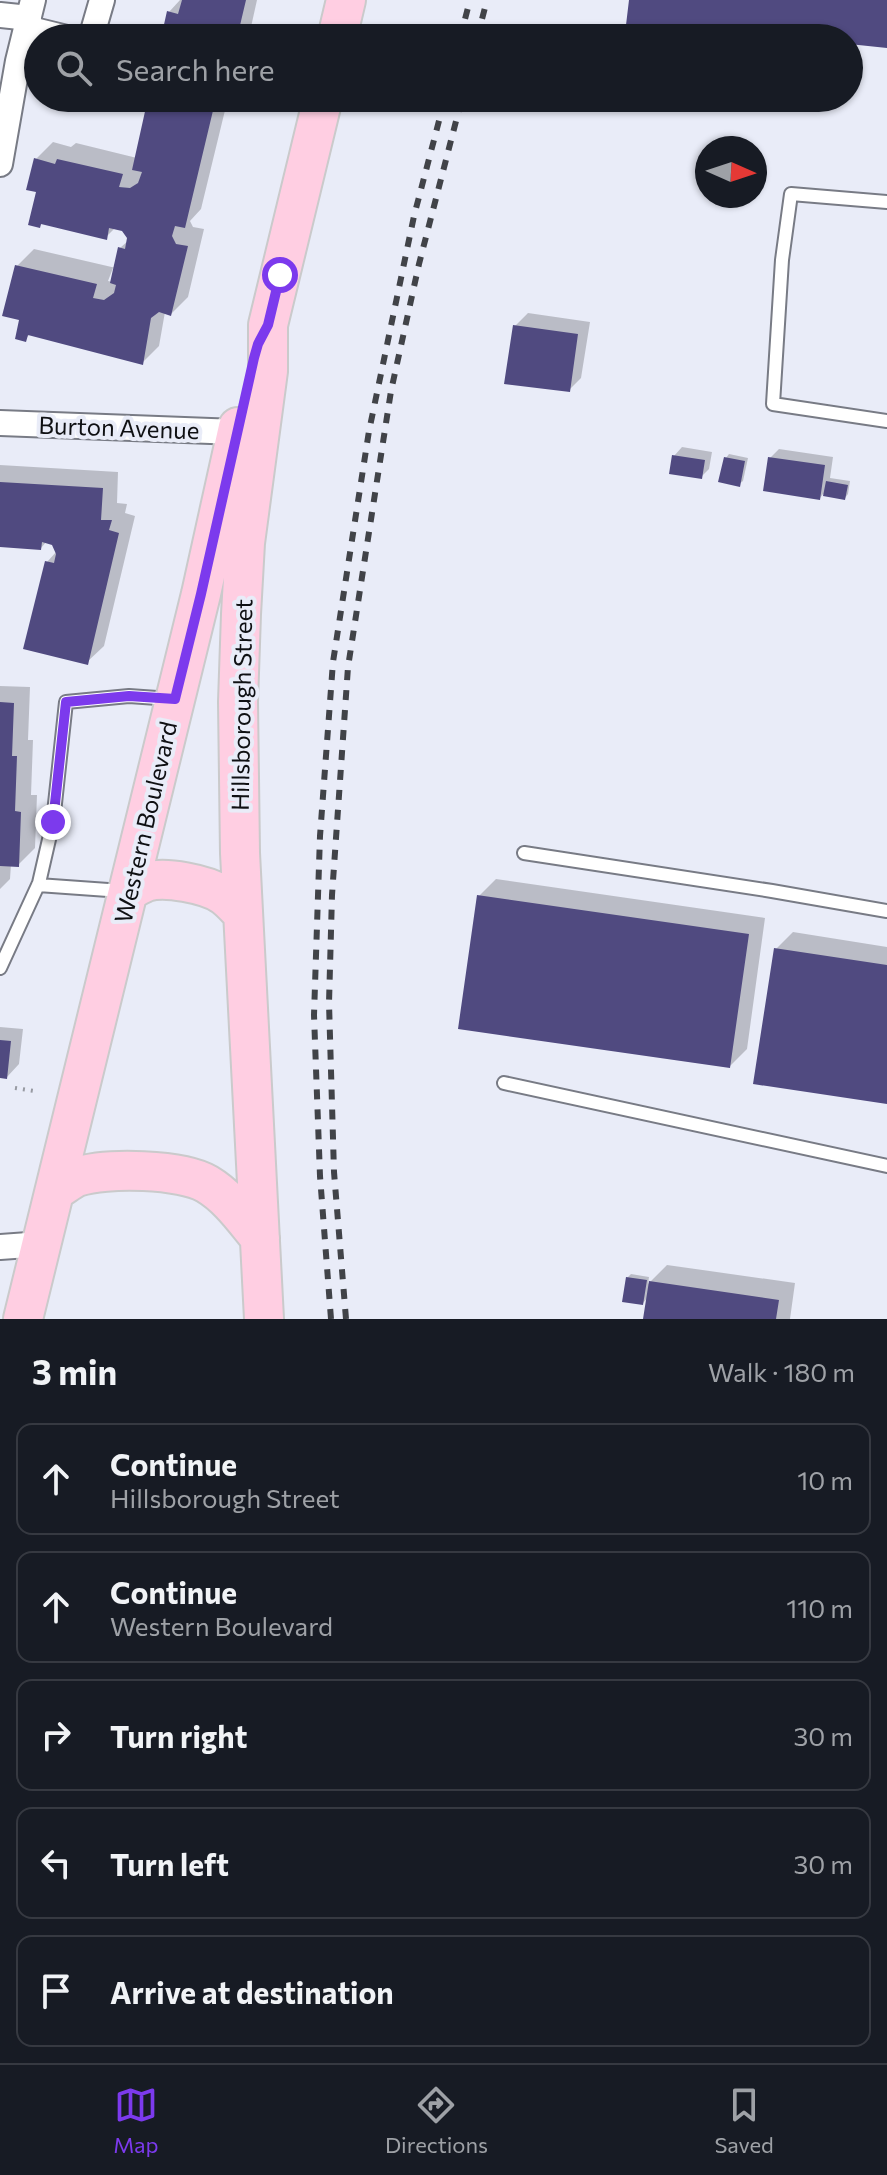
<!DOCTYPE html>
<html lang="en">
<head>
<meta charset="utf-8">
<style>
	body { margin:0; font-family:Commissioner,sans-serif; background:#20242c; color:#f1f3f6 }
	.compass { position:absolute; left:695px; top:136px; width:72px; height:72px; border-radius:50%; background:#171b24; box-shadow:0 2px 6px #0004; rotate:93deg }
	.stop { position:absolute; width:24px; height:24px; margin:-18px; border:6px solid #7c3aed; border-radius:50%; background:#fff }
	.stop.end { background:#7c3aed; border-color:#fff; box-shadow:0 2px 8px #0008 }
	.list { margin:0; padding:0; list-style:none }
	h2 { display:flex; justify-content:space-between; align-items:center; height:104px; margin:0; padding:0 32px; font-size:34px }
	h2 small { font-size:26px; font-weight:400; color:#9ea1a6 }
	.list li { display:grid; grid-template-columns:52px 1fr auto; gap:24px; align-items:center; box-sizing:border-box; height:112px; margin:0 16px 16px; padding:0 16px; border:2px solid #363941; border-radius:16px }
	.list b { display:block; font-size:30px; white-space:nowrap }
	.list p { margin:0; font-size:26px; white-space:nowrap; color:#9ea1a6 }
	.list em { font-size:26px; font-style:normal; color:#9ea1a6 }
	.icon { flex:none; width:44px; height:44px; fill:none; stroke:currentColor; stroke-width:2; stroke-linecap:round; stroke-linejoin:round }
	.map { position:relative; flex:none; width:887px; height:1319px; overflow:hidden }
	.search { position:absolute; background:#171b24; box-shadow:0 2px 6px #0004; left:24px; right:24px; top:24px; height:88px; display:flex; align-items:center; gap:20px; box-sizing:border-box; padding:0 28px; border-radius:44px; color:#9ea1a6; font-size:30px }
	.sheet { height:744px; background:#171b24 }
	nav { display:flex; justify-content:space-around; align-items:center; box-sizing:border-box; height:112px; border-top:2px solid #363941; background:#171b24; font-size:22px; color:#9ea1a6 }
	nav a { display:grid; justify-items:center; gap:4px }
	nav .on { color:#7c3aed }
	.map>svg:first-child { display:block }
	.shadow { fill:#0003; fill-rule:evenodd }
	.building { fill:#504a80 }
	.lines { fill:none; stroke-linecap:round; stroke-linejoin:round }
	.service-casing { stroke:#787b85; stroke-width:16 }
	.minor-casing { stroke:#787b85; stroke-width:28 }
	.primary-casing { stroke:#cacacb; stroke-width:42 }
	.path { stroke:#979aa2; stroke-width:4; stroke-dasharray:2 6; stroke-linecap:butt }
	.service { stroke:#fff; stroke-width:12 }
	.minor { stroke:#fff; stroke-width:24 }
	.primary { stroke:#ffcee2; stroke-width:38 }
	.rail { stroke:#414348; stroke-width:6; stroke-dasharray:10 10; stroke-linecap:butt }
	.route { stroke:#7c3aed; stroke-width:10 }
	.labels { text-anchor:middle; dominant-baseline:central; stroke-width:8; stroke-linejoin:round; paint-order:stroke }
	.street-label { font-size:24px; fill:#0f1013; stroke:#e9ecf8 }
</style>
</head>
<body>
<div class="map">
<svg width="887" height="1319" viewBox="0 0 887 1319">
	<rect width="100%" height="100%" fill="#e9ecf8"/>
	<path class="shadow" d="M180,0H257L249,36L247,38H163L169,12Z
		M150,98H228L201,209L190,221L193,227L204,229L188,297L171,314L165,312L159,346L142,363L30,334L25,339L17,266L34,249L116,268L120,248L129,240L124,229L116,227L106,237L43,222L40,226L36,159L53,142L71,147L76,143L137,158ZM113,268L116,269L113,282L108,281Z
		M528,313L590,322L581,378L568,391L515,326Z
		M682,447L712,452L709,469L701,477L674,456Z
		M779,449L833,457L830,478L850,481L848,494L845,498L823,494L820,498L770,458Z
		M729,454L748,458L743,481L739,484L726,458Z
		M0,465L118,472L117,503L127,504L125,513L135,516L104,646L87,662L47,562L57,551L53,543L47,541L41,548L0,545Z
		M0,686L30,687L28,740H33L31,795H37L35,848L18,865L11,864L10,879L0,889Z
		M496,879L765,918L747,1049L730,1066L479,896Z
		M793,932L887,947V1102L776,949Z
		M0,1027L23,1029L19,1064L7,1077L0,1076Z
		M667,1265L795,1283L790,1319H645L648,1297L643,1303L627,1278L631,1274L649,1277L648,1284Z"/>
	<path class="building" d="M182,0H246L237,38H161L167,11L178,14Z
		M629,0H887V48L849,44V38H775L626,25Z
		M148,98H216L185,228L175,226L172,236L176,244L188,246L171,316L159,312L151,318L143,365L28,335L26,342L15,339L19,320L2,316L15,265L97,284L93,298L104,300L114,293L116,285L110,283L118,247L125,249L127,238L122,231L109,228L107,240L41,224L40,228L28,225L36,192L26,190L34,158L55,164L57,159L123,174L119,187L130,188L138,183L142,172L132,170Z
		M513,325L578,334L570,392L504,384Z
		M672,455L705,460L702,479L669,474Z
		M724,457L745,461L740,487L718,482Z
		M768,457L825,465L820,500L763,491Z
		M826,481L848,485L845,500L823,496Z
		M0,482L103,488L101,520H112L109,530L119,533L88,665L23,649L45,561L54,563L56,554L52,545L42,542L41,550L0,547Z
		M0,702L14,703L12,756H17L15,811L21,812L19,867L0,866Z
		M477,895L749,934L730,1068L458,1029Z
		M774,948L887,965V1104L753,1084Z
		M0,1040L11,1041L7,1079L0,1078Z
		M626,1277L647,1280L643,1305L622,1302Z
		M649,1281L779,1300L776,1319H643Z"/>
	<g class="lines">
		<g class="service-casing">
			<path id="service" d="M887,202L791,194L782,260L773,404L887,421
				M524,853L772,891L887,911
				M38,885L122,891
				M0,968L39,883L53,822L66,702L129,696L171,699
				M504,1083L887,1166"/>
		</g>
		<g class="minor-casing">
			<path id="minor" d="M0,15L29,18
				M26,28L67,38
				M91,38L102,0
				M0,164L18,61L33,0
				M0,423L237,432
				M0,1247L42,1244"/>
		</g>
		<g class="primary-casing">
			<path id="primary" d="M337,38L346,0
				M129,891C134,888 141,884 146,882C165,876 206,884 223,895C230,900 236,907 242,913
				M56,1190C63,1186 70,1180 77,1177C106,1167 182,1169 207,1184C229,1197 244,1219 260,1238
				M23,1319L201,594L238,427
				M264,1319L240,853L238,702L241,614L245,543L268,371V325L323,98"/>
		</g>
		<path class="path" d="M15,1088L34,1091"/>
		<use href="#service" class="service"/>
		<use href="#minor" class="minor"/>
		<use href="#primary" class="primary"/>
		<path class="rail" d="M460,38L470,0
			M477,38L487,0
			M331,1319L320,1176L314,1015L320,836L333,662L369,431L414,216L445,98
			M346,1319L334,1172L329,1003L332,895L348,667L391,391L419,264L462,98"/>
	</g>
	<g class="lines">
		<path class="route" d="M53,822L66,702L129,696L175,699L201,594L254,358L258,344L268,325L280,275"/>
	</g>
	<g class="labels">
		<g class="street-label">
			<text transform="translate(119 427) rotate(2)">Burton Avenue</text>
			<text transform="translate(241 705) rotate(-89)">Hillsborough Street</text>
			<text transform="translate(145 822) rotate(-77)">Western Boulevard</text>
		</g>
	</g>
</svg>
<svg class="compass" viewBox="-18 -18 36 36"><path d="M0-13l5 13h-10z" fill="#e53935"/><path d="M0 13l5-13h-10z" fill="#9ea1a6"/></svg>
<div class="stop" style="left:280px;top:275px"></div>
<div class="stop end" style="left:53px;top:822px"></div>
<div class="search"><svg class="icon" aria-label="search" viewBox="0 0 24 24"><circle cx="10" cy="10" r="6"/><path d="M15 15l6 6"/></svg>Search here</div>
</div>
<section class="sheet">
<h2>3 min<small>Walk · 180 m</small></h2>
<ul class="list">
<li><svg class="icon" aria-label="ahead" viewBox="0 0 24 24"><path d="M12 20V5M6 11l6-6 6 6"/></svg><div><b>Continue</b><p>Hillsborough Street</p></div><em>10 m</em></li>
<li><svg class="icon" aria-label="ahead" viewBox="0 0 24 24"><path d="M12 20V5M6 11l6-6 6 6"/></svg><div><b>Continue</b><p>Western Boulevard</p></div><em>110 m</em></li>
<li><svg class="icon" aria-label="right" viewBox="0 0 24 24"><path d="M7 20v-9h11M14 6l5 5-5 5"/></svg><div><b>Turn right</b></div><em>30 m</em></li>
<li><svg class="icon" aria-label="left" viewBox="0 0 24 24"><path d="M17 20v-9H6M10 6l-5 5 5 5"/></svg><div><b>Turn left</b></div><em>30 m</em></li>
<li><svg class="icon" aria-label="arrive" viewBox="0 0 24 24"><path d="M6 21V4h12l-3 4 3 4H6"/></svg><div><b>Arrive at destination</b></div></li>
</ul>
</section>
<nav>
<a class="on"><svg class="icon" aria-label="map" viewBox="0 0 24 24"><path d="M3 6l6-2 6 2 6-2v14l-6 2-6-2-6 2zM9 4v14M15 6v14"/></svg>Map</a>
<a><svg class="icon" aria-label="directions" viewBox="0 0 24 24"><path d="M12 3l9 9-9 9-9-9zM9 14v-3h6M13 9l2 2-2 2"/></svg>Directions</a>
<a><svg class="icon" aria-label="saved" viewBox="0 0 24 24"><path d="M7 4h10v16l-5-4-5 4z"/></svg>Saved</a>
</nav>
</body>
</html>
